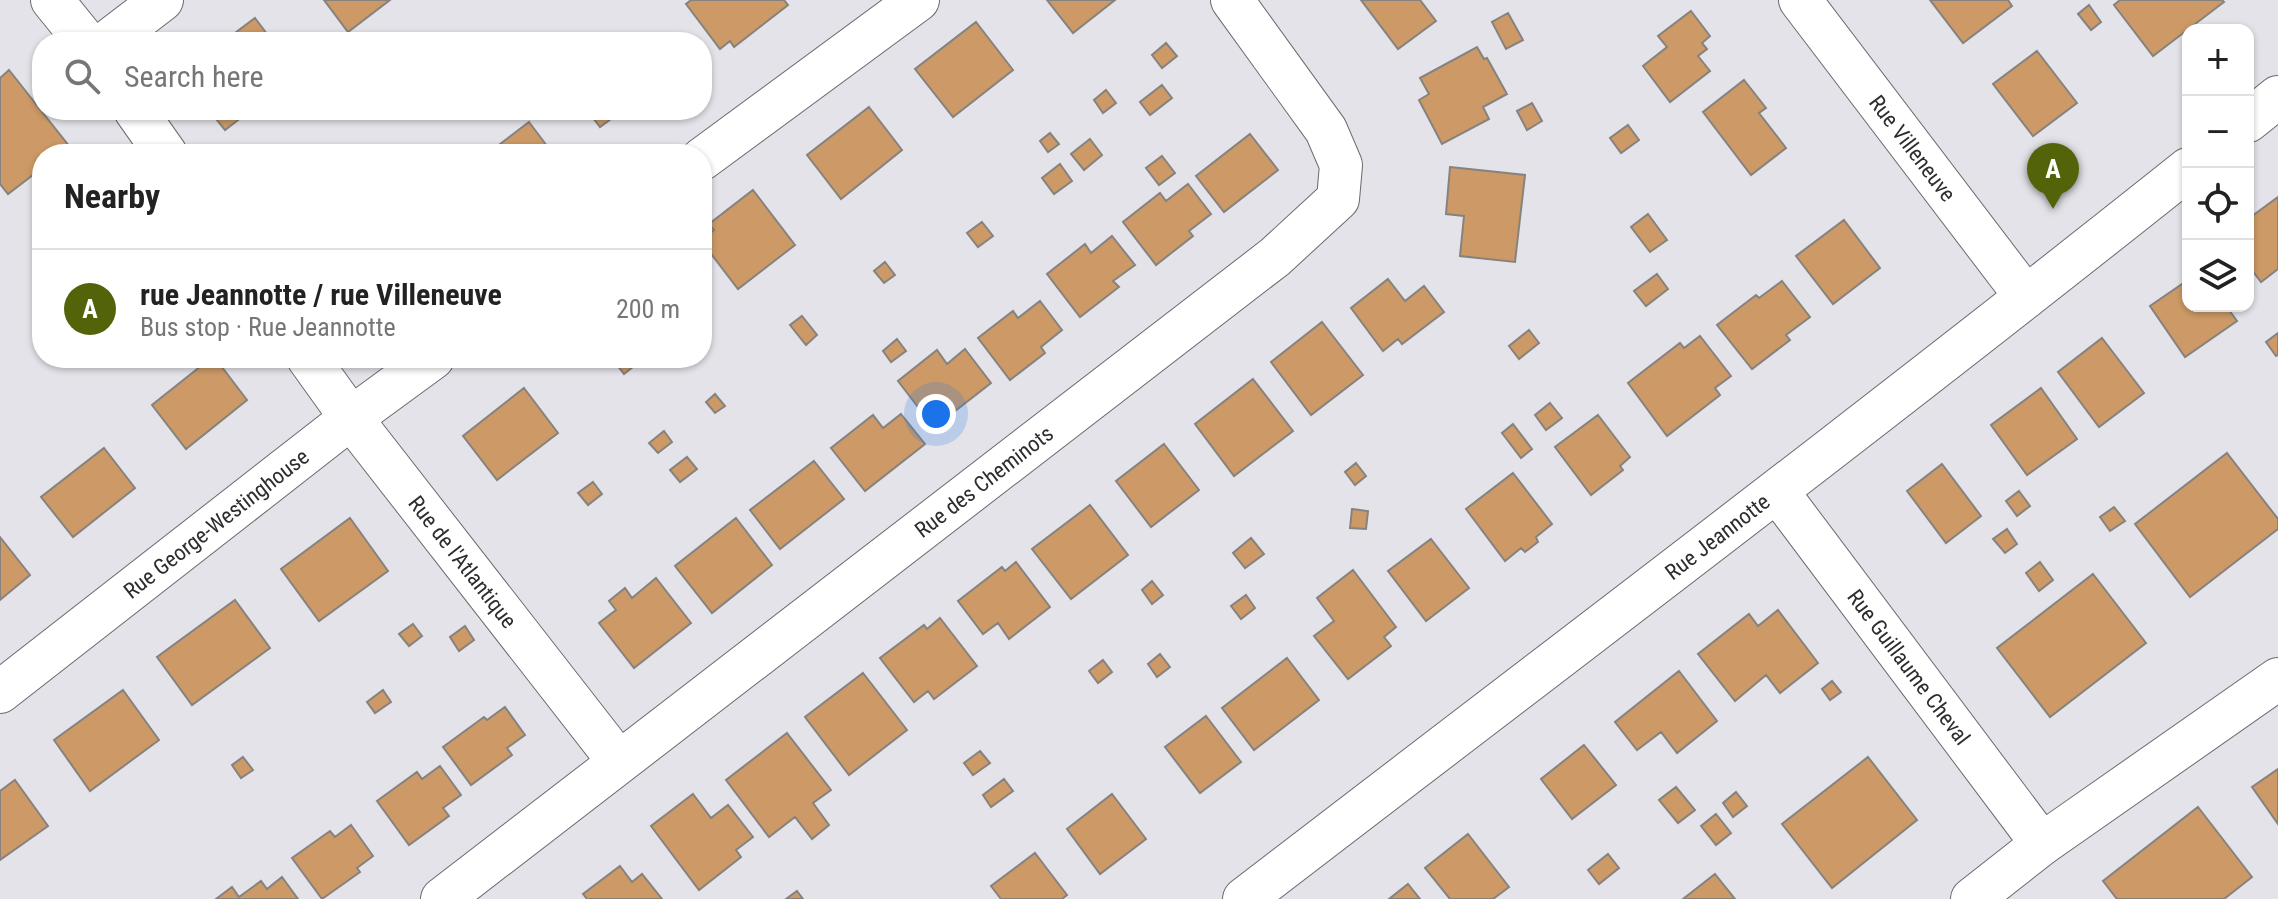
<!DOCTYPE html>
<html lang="en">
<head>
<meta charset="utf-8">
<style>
	body { margin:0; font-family:"Roboto Condensed",sans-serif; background:#f2f2f2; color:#222 }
	.controls { position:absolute; right:24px; top:24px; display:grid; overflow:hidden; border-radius:16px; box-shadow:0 2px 6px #0004 }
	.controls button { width:72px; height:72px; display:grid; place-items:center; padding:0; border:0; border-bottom:2px solid #e0e0e0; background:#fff; color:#222; font:40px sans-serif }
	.you { position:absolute; left:936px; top:414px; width:28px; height:28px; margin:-20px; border:6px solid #fff; border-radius:50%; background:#1a73e8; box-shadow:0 0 0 12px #1a73e833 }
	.badge { display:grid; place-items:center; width:52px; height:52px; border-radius:50%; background:#52630a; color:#fff; font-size:26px; font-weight:700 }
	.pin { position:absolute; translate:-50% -66px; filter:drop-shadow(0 2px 4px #0008) }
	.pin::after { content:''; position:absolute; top:42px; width:28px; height:24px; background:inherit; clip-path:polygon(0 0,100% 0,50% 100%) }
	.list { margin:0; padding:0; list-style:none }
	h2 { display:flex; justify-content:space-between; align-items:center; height:104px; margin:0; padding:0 32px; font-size:34px }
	h2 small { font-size:26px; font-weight:400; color:#767676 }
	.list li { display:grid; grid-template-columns:52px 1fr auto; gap:24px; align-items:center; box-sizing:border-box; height:120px; padding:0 32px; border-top:2px solid #e0e0e0 }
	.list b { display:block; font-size:30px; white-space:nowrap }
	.list p { margin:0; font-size:26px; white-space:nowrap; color:#767676 }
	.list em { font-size:26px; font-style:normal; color:#767676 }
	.icon { flex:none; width:44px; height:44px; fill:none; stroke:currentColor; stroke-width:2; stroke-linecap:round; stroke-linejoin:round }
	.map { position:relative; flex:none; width:2278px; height:899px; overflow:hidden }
	.search { position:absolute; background:#fff; box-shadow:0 2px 6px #0004; left:32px; top:32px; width:680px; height:88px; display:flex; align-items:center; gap:20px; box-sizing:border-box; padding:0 28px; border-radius:32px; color:#767676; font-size:30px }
	.panel { position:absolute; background:#fff; box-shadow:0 2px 6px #0004; left:32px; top:144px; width:680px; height:224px; border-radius:32px }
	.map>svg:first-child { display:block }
	.building { fill:#cd9a67; stroke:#86827e; stroke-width:2 }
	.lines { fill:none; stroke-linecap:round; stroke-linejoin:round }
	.street-casing { stroke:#6a6a6f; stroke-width:44 }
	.street { stroke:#fff; stroke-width:42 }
	.labels { text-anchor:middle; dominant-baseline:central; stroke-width:8; stroke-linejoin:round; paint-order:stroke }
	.street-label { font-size:22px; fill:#2d2d30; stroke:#fff }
</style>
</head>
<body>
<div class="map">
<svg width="2278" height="899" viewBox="0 0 2278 899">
	<rect width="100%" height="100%" fill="#e3e3e9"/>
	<path class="building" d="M324,0H390L348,32Z
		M691,0H784L788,5L734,47L730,41L720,49L686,4Z
		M1047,0H1115L1073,33Z
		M1361,0H1420L1436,21L1398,49Z
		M1930,0H2008L2012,6L1963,43Z
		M2120,0H2222L2224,2L2153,56L2114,5Z
		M2089,5L2101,22L2091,30L2078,14Z
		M1691,11L1710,36L1702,43L1707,49L1698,56L1710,71L1670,102L1643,66L1667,47L1658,36Z
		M1508,13L1523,40L1506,49L1492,22Z
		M255,18L273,42H223Z
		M976,22L1013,70L953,117L915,69Z
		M1166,43L1177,56L1162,68L1152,55Z
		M1477,47L1484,59L1487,58L1507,94L1483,107L1489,119L1442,144L1419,100L1429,94L1420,78Z
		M2037,51L2077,103L2033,136L1993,84Z
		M9,70L69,146L60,154H42V168L8,194L0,184V78Z
		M1744,80L1766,108L1759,113L1786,148L1751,175L1703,112Z
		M1162,85L1172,98L1150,115L1140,102Z
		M1106,90L1116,103L1103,113L1094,100Z
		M1532,103L1542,121L1527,130L1517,111Z
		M869,107L902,150L841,199L807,155Z
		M209,110H251L225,130Z
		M587,110H623L600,127Z
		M529,122L553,154H487Z
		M1628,125L1639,140L1621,153L1610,138Z
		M1050,133L1059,144L1048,152L1040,141Z
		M1250,134L1278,170L1224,212L1196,176Z
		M1090,139L1102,155L1084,170L1071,154Z
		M1162,156L1175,173L1159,185L1146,168Z
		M1060,164L1072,181L1054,194L1042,178Z
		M1450,167L1525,175L1515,262L1460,256L1464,216L1446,214Z
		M1188,184L1211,214L1189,231L1193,236L1156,265L1123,222L1160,193L1166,201Z
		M753,190L795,245L738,289L702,242V240L714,230L709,224Z
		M2278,197V269L2261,282L2248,265V219Z
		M1648,214L1667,240L1650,252L1631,227Z
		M42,219V238L33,226Z
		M1844,220L1880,268L1833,304L1796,256Z
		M982,222L993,236L978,247L967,233Z
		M1112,236L1135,265L1113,281L1119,287L1080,317L1047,274L1085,244L1091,253Z
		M885,262L895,275L884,283L874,271Z
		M1657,274L1668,289L1646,306L1634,291Z
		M1388,279L1405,301L1424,286L1444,312L1402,344L1398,339L1383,351L1351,308Z
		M2188,280V306H2226L2237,321L2185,357L2150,306Z
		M1782,281L1810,317L1786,335L1790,340L1752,369L1717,325L1756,295L1759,298Z
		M1040,301L1062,330L1041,347L1045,353L1010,380L978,338L1013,311L1018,318Z
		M802,316L817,335L806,345L790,325Z
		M1322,322L1363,375L1311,415L1271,362Z
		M1529,330L1539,343L1519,359L1509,346Z
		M2278,333V355L2276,356L2266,342Z
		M1700,336L1731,376L1715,388L1720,395L1667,436L1628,383L1680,343L1684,348Z
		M2102,338L2144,393L2099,427L2058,372Z
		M897,339L906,351L891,362L883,351Z
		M965,349L991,383L946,418L943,414L931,424L898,381L937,350L947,364Z
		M211,358H215L247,400L186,449L152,405Z
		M612,358H644L624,374Z
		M1253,379L1293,431L1234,476L1195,424Z
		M524,388L558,433L497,480L463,436Z
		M2041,388L2077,439L2027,475L1991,425Z
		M715,394L725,406L715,413L706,402Z
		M1550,403L1562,418L1546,430L1535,415Z
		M901,414L925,444L865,491L831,448L873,415L883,428Z
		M1598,415L1630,457L1620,466L1623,470L1591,495L1555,447Z
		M1513,424L1532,449L1521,458L1502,433Z
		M664,431L672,442L658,453L649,443Z
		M1164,444L1199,490L1151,527L1116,481Z
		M104,448L135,488L73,537L41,497Z
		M2227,453L2278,519V529L2190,597L2135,524Z
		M687,457L697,469L680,482L670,470Z
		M814,461L844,499L780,549L750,510Z
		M1356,463L1366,476L1355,485L1345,472Z
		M1942,464L1981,516L1946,543L1907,491Z
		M1513,473L1552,524L1536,537L1538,542L1525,552L1521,548L1505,561L1466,509Z
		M593,482L602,494L588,505L578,493Z
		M2019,491L2030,506L2017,516L2006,501Z
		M1090,505L1128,555L1071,599L1032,549Z
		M2114,507L2125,521L2110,531L2100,517Z
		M1352,509L1368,511L1366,529L1350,528Z
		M350,518L388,571L319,621L281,569Z
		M736,518L772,565L712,613L675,566Z
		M2007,529L2017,544L2005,553L1993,539Z
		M0,537L30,575L0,600Z
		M1251,538L1264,554L1245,568L1233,553Z
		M1431,539L1469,588L1426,621L1388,571Z
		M1016,562L1050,607L1009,639L998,623L983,634L958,601L1002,567L1005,571Z
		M2040,562L2053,580L2039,591L2026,573Z
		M1353,570L1396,627L1384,637L1391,646L1348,679L1314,636L1334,621L1317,598Z
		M2093,574L2146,643L2050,717L1997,648Z
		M656,578L691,623L634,668L599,623L616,610L609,601L625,588L632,598Z
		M1152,581L1163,595L1152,604L1142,590Z
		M1246,595L1255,608L1241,619L1231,606Z
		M235,600L270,648L192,705L157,657Z
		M1778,610L1818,663L1780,693L1766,675L1735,701L1698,654L1749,614L1758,626Z
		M940,618L977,666L934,699L928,691L914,702L880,658L924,625L927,629Z
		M413,624L422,636L409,646L399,634Z
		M465,626L474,640L459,651L450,637Z
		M1160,654L1170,667L1157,677L1148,664Z
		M1287,658L1319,700L1254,750L1222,708Z
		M1103,660L1112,672L1098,683L1089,671Z
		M1679,671L1717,721L1677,753L1661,732L1637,750L1615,722Z
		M863,673L907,730L849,775L805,717Z
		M1832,681L1841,692L1830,700L1822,689Z
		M123,690L159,740L90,791L54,740Z
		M383,690L391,702L375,713L367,702Z
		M505,707L525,735L507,748L512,755L471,785L443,747L484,717L487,720Z
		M1206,716L1241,762L1200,793L1165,747Z
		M787,733L831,790L813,803L829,825L812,839L795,817L769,837L726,780Z
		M1584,745L1616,785L1572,819L1541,779Z
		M980,751L990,763L973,775L964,763Z
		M243,757L253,770L241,778L232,765Z
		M1868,757L1917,820L1832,888L1782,824Z
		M440,766L461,795L443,808L449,816L409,845L377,801L417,772L422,779Z
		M2278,769V824L2252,787Z
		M1004,779L1013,791L991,807L983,795Z
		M15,780L48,826L0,860V791Z
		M1676,787L1695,810L1678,823L1659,800Z
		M1736,792L1747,806L1733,817L1723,803Z
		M693,794L711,818L728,805L753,837L736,850L741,857L699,890L651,826Z
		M1112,794L1146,839L1100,874L1067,829Z
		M2198,807L2252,877L2224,899H2117L2103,881Z
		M1716,814L1731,833L1716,845L1701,826Z
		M351,825L373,856L357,868L360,872L322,899L292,858L330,831L335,837Z
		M1468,834L1509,887L1493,899H1450L1425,868Z
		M1035,853L1067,895L1062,899H1001L991,886Z
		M1608,854L1619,868L1599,884L1588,870Z
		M620,866L632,882L642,874L662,899H587L583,894Z
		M1715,874L1735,899H1683Z
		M282,877L298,899H216L232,887L239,897L261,881L267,889Z
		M1408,884L1420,899H1389Z
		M797,891L803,899H786Z"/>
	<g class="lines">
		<g class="street-casing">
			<g id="street">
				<path d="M52,0L86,42"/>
				<path id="s1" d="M1800,0L2026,297"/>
				<path d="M107,42L162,0"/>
				<path d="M135,110L166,154"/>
				<path d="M2248,121L2278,97"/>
				<path d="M702,159L918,0"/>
				<path id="s2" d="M308,358L351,418L619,762"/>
				<path id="s3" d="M1777,491L2042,844"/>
				<path id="s4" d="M0,692L351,418L433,358"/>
				<path id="s5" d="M442,899L1275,257L1338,199L1341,165L1326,130L1232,0"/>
				<path id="s6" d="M1244,899C1559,657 1877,417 2188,169"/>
				<path d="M1972,899L2042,844L2278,679"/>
			</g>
		</g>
		<use href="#street" class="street"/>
	</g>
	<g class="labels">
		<g class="street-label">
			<text stroke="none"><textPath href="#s1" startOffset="186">Rue Villeneuve</textPath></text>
			<text stroke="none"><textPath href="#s5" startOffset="684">Rue des Cheminots</textPath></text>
			<text stroke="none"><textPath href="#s4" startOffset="274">Rue George-Westinghouse</textPath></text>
			<text stroke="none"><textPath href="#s6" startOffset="596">Rue Jeannotte</textPath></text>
			<text stroke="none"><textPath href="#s2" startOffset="256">Rue de l'Atlantique</textPath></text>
			<text stroke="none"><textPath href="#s3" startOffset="220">Rue Guillaume Cheval</textPath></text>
		</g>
	</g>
</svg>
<div class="controls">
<button>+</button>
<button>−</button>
<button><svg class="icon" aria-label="locate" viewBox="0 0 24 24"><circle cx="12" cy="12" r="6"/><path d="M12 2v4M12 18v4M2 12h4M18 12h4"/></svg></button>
<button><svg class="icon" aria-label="layers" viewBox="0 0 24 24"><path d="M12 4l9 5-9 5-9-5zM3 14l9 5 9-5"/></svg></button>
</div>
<div class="you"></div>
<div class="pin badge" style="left:2053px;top:209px">A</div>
<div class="search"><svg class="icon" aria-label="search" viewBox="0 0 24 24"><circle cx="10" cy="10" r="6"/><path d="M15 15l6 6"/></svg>Search here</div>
<section class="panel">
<h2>Nearby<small></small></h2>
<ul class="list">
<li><span class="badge">A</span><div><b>rue Jeannotte / rue Villeneuve</b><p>Bus stop · Rue Jeannotte</p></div><em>200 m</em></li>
</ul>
</section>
</div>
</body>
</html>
